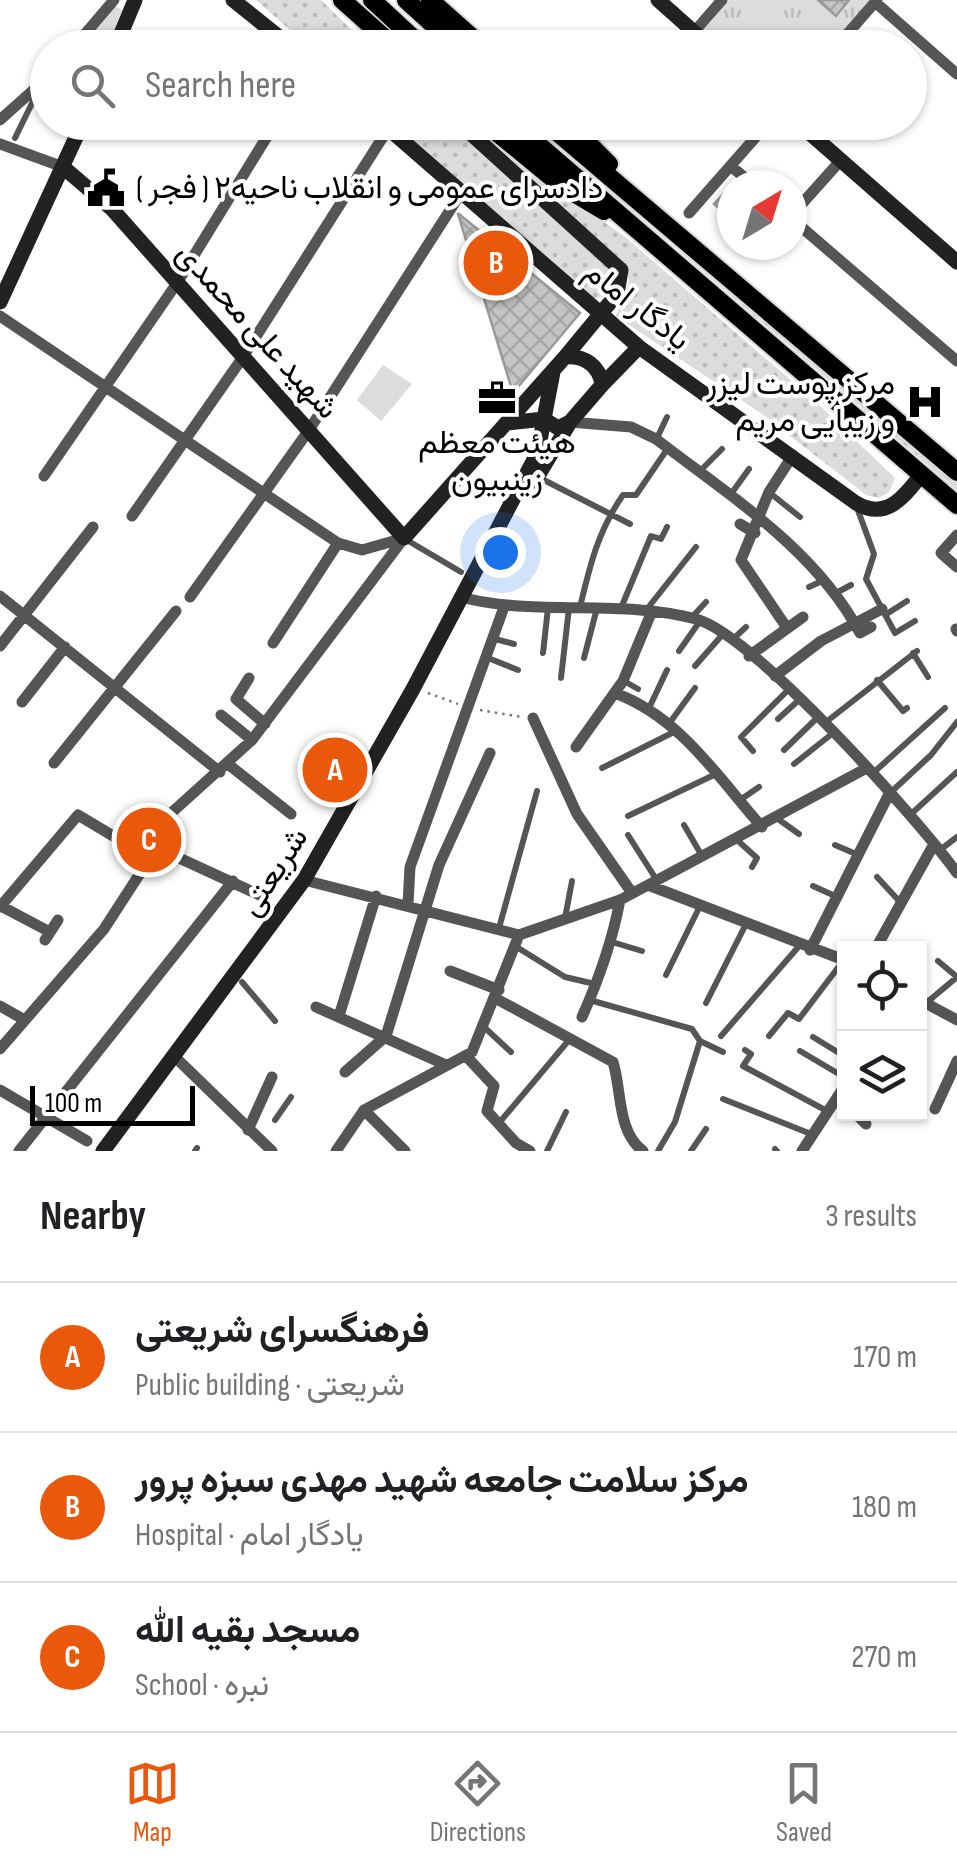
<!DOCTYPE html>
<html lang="en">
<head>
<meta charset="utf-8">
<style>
	body { margin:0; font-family:"Sofia Sans Condensed",Vazirmatn,sans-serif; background:#f2f2f2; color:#202124 }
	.controls { position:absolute; right:30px; bottom:30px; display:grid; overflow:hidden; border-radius:0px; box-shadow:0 2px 8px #0004 }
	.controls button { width:90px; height:90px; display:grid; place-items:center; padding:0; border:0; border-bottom:2px solid #e0e0e0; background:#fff; color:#202124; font:50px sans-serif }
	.compass { position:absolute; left:717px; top:170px; width:90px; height:90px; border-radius:50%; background:#fff; box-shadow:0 2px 8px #0004; rotate:38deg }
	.scale { position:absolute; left:30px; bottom:25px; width:165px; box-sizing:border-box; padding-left:10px; border:5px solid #000; border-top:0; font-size:28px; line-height:35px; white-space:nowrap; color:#000; -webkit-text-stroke:8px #fff; paint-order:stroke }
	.you { position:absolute; left:500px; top:552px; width:35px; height:35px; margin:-25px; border:8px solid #fff; border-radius:50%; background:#1a73e8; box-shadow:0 0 0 15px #1a73e833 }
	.badge { display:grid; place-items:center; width:65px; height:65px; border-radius:50%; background:#ea580c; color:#fff; font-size:32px; font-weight:700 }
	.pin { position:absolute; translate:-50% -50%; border:5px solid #fff; box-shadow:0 2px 10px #0006 }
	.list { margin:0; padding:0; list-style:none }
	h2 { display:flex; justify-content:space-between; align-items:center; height:130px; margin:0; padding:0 40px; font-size:42px }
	h2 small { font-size:32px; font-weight:400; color:#757577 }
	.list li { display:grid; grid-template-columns:65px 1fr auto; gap:30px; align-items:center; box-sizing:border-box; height:150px; padding:0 40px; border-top:2px solid #e0e0e0 }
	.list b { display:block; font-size:38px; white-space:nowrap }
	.list p { margin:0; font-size:32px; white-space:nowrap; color:#757577 }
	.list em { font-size:32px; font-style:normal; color:#757577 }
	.icon { flex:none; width:55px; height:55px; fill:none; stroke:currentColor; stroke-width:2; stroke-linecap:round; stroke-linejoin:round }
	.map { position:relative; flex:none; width:957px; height:1151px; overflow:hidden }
	.search { position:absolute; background:#fff; box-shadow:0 2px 8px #0004; left:30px; right:30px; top:30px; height:110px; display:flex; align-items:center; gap:25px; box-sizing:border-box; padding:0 35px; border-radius:55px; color:#757577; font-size:38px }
	.sheet { height:580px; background:#fff }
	nav { display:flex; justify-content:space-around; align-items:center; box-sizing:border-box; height:140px; border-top:2px solid #e0e0e0; background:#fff; font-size:28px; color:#757577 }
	nav a { display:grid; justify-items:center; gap:5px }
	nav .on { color:#ea580c }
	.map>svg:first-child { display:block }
	.grass { fill:url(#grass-dots) }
	.park { fill:url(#park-tufts) }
	.pitch { fill:#dcdcdc }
	.building { fill:url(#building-cross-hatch); stroke:#999; stroke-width:2.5 }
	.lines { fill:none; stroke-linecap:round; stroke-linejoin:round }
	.primary-casing { stroke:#dbdbdb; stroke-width:22 }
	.path { stroke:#777; stroke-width:2.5; stroke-dasharray:2.5 5; stroke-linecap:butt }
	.lane { stroke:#555; stroke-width:6 }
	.street { stroke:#555; stroke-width:11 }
	.secondary { stroke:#222; stroke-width:15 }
	.primary { stroke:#000; stroke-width:18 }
	.labels { text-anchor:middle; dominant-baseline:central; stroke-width:8; stroke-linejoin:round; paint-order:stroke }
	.poi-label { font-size:32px; fill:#000; stroke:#fff; text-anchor:start }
	.street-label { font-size:32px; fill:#000; stroke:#fff }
</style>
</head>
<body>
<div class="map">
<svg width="957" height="1151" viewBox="0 0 957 1151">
	<defs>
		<pattern id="grass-dots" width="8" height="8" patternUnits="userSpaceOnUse" patternTransform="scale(2.5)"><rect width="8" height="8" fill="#dcdcdc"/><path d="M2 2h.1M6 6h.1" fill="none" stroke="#bbb" stroke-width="1.8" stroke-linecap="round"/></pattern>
		<pattern id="park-tufts" width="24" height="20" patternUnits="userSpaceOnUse" patternTransform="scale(2.5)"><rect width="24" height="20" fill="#dcdcdc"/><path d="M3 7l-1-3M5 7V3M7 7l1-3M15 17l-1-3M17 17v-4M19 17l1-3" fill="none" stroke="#bbb"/></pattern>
		<pattern id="building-cross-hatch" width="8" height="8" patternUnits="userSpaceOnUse" patternTransform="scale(2.5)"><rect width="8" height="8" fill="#c4c4c4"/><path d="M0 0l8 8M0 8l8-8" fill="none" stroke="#a7a7a7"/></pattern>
	</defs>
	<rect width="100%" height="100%" fill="#fff"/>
	<path class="grass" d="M256,0H321L369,47H309Z
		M392,123H449L614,269L613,288L606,296L592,299Z
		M464,123L624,236L815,401L895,478L889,492L879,498L866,495L762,414L616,316L629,281L623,262Z
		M686,250L957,484V490L683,254Z"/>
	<path class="park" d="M729,0H871L830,47H717L701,33Z
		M114,5L122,10L107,47L79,48Z"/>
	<path class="pitch" d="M383,365L412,384L381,421L357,400Z"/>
	<path class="building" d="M818,0H849L836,16Z
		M732,185V219L714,204Z
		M459,214L580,313L513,393L458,214Z"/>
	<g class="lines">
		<g class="primary-casing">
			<path id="primary" d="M342,0L396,48
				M372,0L424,48
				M406,0L459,48
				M430,0L484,48
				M484,122L562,186L604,211
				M512,122L957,505
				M545,122L957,472
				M567,122L609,164"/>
		</g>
		<path class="path" d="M428,693L458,704
			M480,710L522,717"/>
		<path class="lane" d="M15,138L39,89
			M657,438L667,417
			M700,471L722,449
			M538,477L630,524
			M770,493L800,517
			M731,494L749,469
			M856,505L874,554L866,579L895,633L915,621
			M405,539L461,572
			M809,587L824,580
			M836,593L851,585
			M580,607C590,565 598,531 623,495H636L668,448
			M621,608L651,536L661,539L667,527
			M647,609L696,547
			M885,615L907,601
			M692,617L706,602
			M495,639L514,644
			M732,640L746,627
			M679,651L700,621
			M543,653L548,608
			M913,653L928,677
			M488,658L518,670
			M584,658L597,608
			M695,666L723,634
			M561,678L569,608
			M877,680L903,711L907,708
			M624,681L638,689
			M650,706L667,670
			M778,719L800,699
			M671,721L695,688
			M826,722L917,651
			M784,750L818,717
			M753,751L741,737L789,689
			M794,764L833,733
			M602,768L676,731
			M872,774L945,708
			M890,793L931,755L957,722
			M740,800L759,787
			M910,815L957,772
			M628,816L716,774
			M778,819L799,834
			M684,825L702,856
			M628,835L656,879
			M737,840L757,858L752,867
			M835,845L856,854
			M940,850L957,837
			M877,877L901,903
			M813,886L835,896
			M565,918L572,881
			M499,928L537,791
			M612,942L642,951
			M515,946L565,977L595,984
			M666,975L700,906
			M242,982L275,1021
			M593,1001L692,1029L700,1041L675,1122L658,1151
			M706,1003L746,924
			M925,1004L957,977L938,961
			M843,1012L844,1014
			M484,1027L511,1052
			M721,1036L800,945
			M769,1036L788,1013L799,1019L843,961
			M813,1037L844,1056
			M700,1041L723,1052
			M745,1050L751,1054L743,1066L827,1111
			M800,1051L844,1077
			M723,1099L811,1134
			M275,1120L291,1097
			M499,1123L569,1040
			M775,1149L777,1151
			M195,1151L197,1148
			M547,1151L566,1112
			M691,1151L706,1129"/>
		<path class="street" d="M875,2L957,74
			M694,32L722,0
			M73,48L114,0
			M835,48L877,0
			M0,120L48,77
			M0,144L63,167
			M731,166L753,185
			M799,207L841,160
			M689,213L769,122
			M792,219L957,361
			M0,316L338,543L362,550L404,538
			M570,422L631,427L656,439C730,496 815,549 860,633L871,627
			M44,476L177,283L276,122
			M132,516L243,357L388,129
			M740,524L755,533
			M957,535L941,553L957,567
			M0,596L220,772
			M190,597L309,430L461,193
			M469,599C544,616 622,599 696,619C753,634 919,820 957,873
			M787,628L741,560L769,492L793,455
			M956,629L957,631
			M273,643L338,543
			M0,646L93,527
			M749,656L803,617
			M775,676L821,641L882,609
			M249,678L236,699L265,724
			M615,693C681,718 716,775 762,827
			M22,702L65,647
			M221,715L252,740
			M533,718L577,814L632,893
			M576,747L623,681L652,611
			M54,763L176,611
			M229,765L291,814
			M153,846L266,898
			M304,880L519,935
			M648,885L844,960
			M408,904L410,867L504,607
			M1,906L50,932
			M0,907L78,815L150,858
			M519,935L620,900L865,769
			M45,940L58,920
			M876,948L934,844
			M810,950L889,794
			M450,971L499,990
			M495,998L613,1062C622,1091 617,1132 643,1151
			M920,1000L957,1020
			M0,1006L23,1019
			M316,1007L446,1065
			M339,1016L376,896
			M582,1017C599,979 612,943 620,900
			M0,1049L104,929L150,858L159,824L252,740L404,538
			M466,1056L494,1086L487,1111L516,1143L530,1151
			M175,1057L272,1151
			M345,1072L386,1036L439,865L490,753
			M0,1090L87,1141
			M935,1109L957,1061
			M364,1110L405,1151
			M856,1114L866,1124
			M248,1130L272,1077
			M19,1151L233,881
			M336,1151L364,1110L472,1052L519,935
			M802,1151L844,1087"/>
		<path class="secondary" d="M233,0L293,48
			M658,0L712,48
			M115,48L135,0
			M381,122L639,347L856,503C886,521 904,497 921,475
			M458,122L621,270L617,294L565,357
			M797,122L957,262
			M63,167L112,209L404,538L565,357C584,355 600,366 602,385L570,422L558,428L544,419L553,372
			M0,302L83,122
			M602,385L639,347
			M535,481L569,424
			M103,1151L304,880L413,689L538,452L544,419L507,423"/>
		<use href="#primary" class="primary"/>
	</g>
	<defs>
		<g id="civic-bare" transform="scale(3)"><path d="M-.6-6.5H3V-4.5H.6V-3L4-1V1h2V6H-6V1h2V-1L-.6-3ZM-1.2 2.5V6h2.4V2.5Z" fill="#000" stroke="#fff" stroke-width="2.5" paint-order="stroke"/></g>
		<g id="office-bare" transform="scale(3)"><path d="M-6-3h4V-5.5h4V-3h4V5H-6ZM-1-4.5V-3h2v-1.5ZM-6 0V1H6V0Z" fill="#000" stroke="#fff" stroke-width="2.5" paint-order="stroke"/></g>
		<g id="hospital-bare" transform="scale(3)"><path d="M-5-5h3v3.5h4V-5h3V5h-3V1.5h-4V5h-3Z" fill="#000" stroke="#fff" stroke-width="2.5" paint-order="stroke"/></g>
	</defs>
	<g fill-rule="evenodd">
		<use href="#civic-bare" x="106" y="188"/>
		<use href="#office-bare" x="497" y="398"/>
		<use href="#hospital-bare" x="925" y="402"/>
	</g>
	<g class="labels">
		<g class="poi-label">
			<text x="136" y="188">دادسرای عمومی و انقلاب ناحیه۲ ( فجر )</text>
			<text x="895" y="384" text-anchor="end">مرکز پوست لیزر<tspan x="895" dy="37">و زیبایی مریم</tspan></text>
			<text x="497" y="443" text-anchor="middle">هیئت معظم<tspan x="497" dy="37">زینبیون</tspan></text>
		</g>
		<g class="street-label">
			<text transform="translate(637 306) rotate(38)">یادگار امام</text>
			<text transform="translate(257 331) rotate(48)">شهید علی محمدی</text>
			<text transform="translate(274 872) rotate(-57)">شریعتی</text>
		</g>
	</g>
</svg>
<div class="controls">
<button><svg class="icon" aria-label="locate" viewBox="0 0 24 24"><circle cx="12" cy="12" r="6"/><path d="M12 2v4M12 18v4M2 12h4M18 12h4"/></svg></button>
<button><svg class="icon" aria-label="layers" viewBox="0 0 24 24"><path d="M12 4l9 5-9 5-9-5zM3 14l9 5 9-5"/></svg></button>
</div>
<svg class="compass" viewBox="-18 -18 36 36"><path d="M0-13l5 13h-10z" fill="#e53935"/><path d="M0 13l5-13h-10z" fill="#757577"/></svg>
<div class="scale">100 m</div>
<div class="you"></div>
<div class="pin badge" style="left:335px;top:770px">A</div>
<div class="pin badge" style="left:496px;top:263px">B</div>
<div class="pin badge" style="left:149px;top:840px">C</div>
<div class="search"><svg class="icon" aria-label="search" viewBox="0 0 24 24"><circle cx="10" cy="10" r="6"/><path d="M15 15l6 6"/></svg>Search here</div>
</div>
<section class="sheet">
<h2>Nearby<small>3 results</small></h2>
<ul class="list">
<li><span class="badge">A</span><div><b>فرهنگسرای شریعتی</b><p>Public building · شریعتی</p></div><em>170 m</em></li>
<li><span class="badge">B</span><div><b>مرکز سلامت جامعه شهید مهدی سبزه پرور</b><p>Hospital · یادگار امام</p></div><em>180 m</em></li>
<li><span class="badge">C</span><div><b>مسجد بقیه الله</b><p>School · نبره</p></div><em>270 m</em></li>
</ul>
</section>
<nav>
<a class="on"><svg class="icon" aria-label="map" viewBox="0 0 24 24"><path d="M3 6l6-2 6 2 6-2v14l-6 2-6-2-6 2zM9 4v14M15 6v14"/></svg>Map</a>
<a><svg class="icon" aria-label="directions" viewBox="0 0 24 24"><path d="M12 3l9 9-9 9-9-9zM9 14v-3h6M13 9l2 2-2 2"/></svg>Directions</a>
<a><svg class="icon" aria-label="saved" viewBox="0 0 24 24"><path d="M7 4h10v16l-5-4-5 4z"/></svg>Saved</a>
</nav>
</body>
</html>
